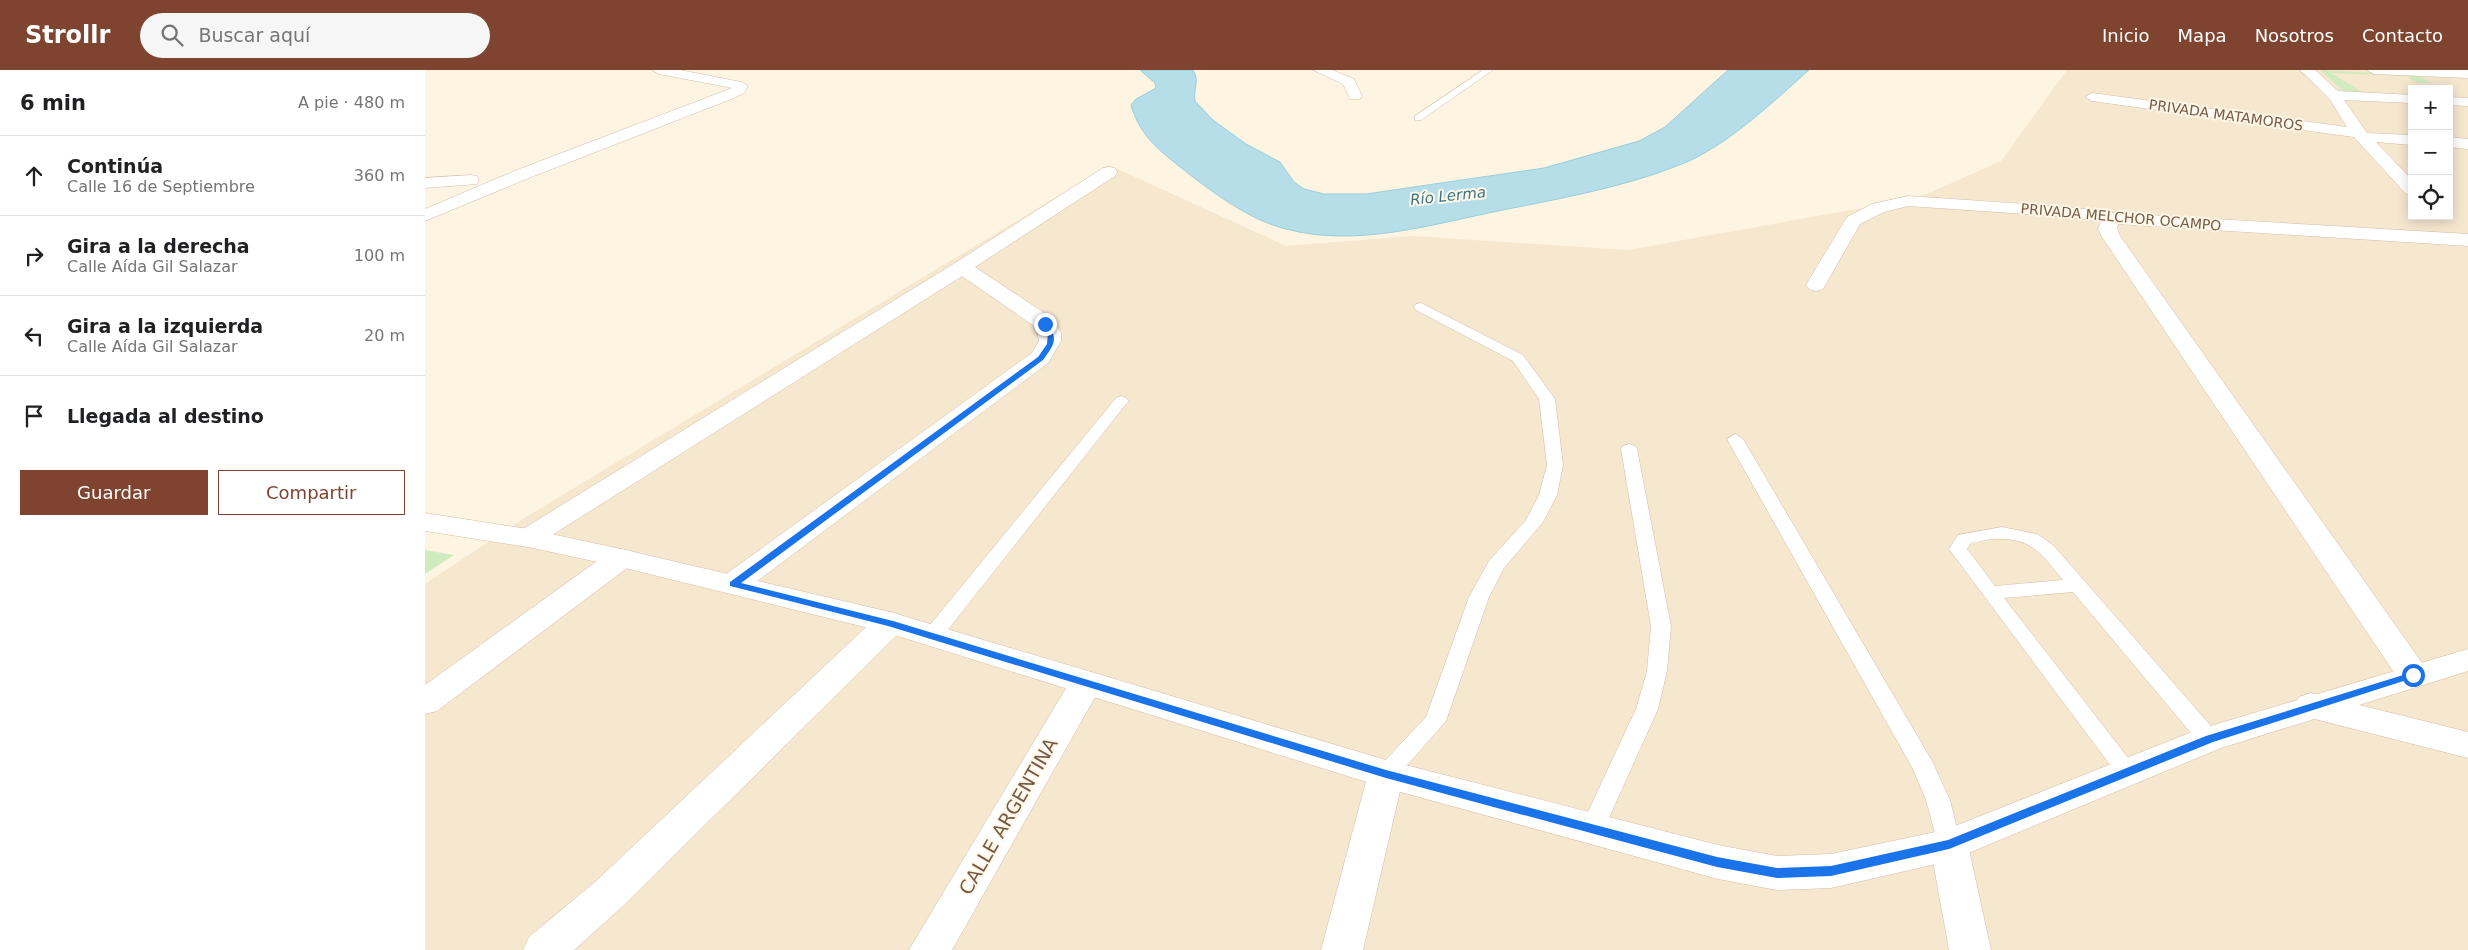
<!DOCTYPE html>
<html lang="es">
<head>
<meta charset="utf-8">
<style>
	body { margin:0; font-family:"DejaVu Sans",sans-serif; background:#f6f6f6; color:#202124 }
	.controls { position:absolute; right:15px; top:15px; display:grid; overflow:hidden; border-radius:0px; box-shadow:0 2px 12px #0003 }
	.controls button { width:45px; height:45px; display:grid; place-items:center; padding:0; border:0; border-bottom:1px solid #e0e0e0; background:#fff; color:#202124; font:25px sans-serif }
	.stop { position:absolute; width:15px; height:15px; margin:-11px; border:4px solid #1a73e8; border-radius:50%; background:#fff }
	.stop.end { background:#1a73e8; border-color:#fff; box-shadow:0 1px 5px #0008 }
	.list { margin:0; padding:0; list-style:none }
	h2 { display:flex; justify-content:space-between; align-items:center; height:65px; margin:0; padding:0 20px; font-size:21px }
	h2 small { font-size:16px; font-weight:400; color:#757577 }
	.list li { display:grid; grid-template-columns:32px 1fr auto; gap:15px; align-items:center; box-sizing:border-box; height:80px; padding:0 20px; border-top:1px solid #e0e0e0 }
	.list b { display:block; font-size:19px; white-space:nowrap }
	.list p { margin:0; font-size:16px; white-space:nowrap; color:#757577 }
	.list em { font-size:16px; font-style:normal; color:#757577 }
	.actions { display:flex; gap:10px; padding:15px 20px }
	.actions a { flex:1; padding:11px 0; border:1px solid #7e442f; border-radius:0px; text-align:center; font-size:18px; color:#7e442f }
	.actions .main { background:#7e442f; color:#fff }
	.icon { flex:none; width:28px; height:28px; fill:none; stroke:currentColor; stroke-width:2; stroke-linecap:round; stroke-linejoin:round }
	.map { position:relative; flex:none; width:2043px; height:880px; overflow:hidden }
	header { display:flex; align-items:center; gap:30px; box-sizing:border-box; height:70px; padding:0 25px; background:#7e442f; color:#fff }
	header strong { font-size:24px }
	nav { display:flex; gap:28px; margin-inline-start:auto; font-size:18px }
	.search { width:350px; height:45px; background:#f6f6f6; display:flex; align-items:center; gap:12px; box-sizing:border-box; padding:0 18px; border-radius:28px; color:#757577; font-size:19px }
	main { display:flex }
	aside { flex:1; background:#fff }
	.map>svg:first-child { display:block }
	.residential { fill:#f6e7cf; fill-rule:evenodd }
	.green { fill:#cfecbf }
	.water { fill:#b5dee9; stroke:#9acedb }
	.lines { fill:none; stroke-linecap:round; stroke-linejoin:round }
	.service-casing { stroke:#d2beaa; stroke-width:1 }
	.minor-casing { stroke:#d2beaa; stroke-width:1 }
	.tertiary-casing { stroke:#d2beaa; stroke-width:1 }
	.secondary-casing { stroke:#d5bea7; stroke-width:1 }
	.service { fill:#fff; fill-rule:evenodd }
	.minor { fill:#fff; fill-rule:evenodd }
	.tertiary { fill:#fff; fill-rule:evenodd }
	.secondary { fill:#fff; fill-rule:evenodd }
	.route { fill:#1a73e8 }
	.labels { text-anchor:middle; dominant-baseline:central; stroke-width:4; stroke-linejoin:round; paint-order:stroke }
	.far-street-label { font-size:14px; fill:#775a46; stroke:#fff8e9 }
	.far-water-label { font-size:15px; font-style:italic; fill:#3b7585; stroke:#fff8e9 }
	.near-street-label { font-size:19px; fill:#775a46; stroke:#fff8e9 }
</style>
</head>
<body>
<header>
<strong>Strollr</strong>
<div class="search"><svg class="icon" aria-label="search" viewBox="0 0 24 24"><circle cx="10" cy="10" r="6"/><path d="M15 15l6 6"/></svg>Buscar aquí</div>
<nav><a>Inicio</a><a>Mapa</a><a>Nosotros</a><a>Contacto</a></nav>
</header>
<main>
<aside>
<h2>6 min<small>A pie · 480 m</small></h2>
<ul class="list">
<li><svg class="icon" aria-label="ahead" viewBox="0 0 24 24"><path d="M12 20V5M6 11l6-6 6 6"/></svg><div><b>Continúa</b><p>Calle 16 de Septiembre</p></div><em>360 m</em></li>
<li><svg class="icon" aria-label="right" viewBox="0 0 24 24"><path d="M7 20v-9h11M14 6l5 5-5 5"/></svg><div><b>Gira a la derecha</b><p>Calle Aída Gil Salazar</p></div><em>100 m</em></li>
<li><svg class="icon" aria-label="left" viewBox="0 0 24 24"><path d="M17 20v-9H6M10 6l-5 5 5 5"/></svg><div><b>Gira a la izquierda</b><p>Calle Aída Gil Salazar</p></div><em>20 m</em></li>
<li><svg class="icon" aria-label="arrive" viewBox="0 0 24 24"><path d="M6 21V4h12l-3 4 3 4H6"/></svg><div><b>Llegada al destino</b></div></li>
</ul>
<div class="actions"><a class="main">Guardar</a><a>Compartir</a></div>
</aside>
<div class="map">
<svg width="2043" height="880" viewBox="0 0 2043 880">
	<rect width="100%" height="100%" fill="#fef4e2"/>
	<path class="residential" d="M1642,0H2043V880H0V514L101,447L684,95L861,176L987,166L1203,180L1493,128L1576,91ZM1987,19H2024V146H1987Z"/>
	<path class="green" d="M1895,0L1991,5L2006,13H1993L1981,6L1906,3L1940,24L1921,23Z
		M0,480L29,485L0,504Z"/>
	<path class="water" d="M715,0H768C775,10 768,21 770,31L788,50L821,74L855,92L869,112L879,119L899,124H941L1119,98L1214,71L1240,57L1303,0H1384C1348,32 1302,76 1257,94C1200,117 1138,128 1078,140C1008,154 932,178 861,159C825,150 793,126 764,104C739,84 715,68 706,35L711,29L731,18L730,13Z"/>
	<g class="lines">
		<g class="service-casing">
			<path id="service" d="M1058,0H1068L996,50H990V46Z
				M996,233L1098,285L1130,329L1138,395L1132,425L1118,452L1079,498L1064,527L1021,651L969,710L961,713L953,710L950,704L953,698L1001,647L1044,527L1064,491L1101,450L1114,425L1122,395L1114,329L1088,291L991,240L989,237L991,234Z
				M696,326L701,328L704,331L701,334L514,571L507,573L500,571L497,566L500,561L691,328Z
				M1310,364L1318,369L1507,691L1525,730L1536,775L1533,782L1524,785L1515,782L1501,730L1488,699L1302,369Z
				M1204,374L1210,376L1212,379L1246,556L1242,601L1233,639L1179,759L1176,766L1167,769L1158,766L1155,759L1211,639L1222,601L1226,556L1196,379L1198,376Z
				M1577,457L1612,464L1629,476L1792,663L1795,669L1792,675L1784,677L1776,675L1648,522L1579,528L1714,702L1711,708L1703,711L1695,708L1524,479L1533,465ZM1567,469C1606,467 1615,482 1638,510L1570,516L1542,479L1546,473Z"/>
		</g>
		<g class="minor-casing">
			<path id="minor" d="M227,0H255L316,12L323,16L319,23L309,28L104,108L0,151V139L92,100L307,18L234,4Z
				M888,0H907L929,9L937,26L935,29H925L918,14Z
				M1875,0H1890L1913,21L1987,25V33L1919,30L1942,63L1987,65V75L1951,72L1987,110V125L1981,124L1929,67L1667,31L1660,27L1667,23L1922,57L1904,28Z
				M1942,0H2043V8L1949,4Z
				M2024,27L2043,28V36L2024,35Z
				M2024,67L2043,69V79L2024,77Z
				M684,97L690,98L692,102L690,106L550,197L628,249L636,263V271L623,293L319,521L308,524L297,521L293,514L297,507L607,283L614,271L612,258L537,206L113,474L103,477L93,474L89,468L93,462L530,193L678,98Z
				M46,105L52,106L54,110L52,114L0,118V108Z
				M1483,126L1644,137L1689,143L2043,164V176L1693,154L1692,157L1695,166L2000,597L2004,605L2000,613L1988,617L1976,613L1677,167L1673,159L1676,152L1644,147L1483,136L1459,142L1435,154L1398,219L1391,221L1384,219L1381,215L1422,147L1447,134Z
				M196,479L206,481L211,488L206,495L12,641L0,644V615L186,481Z
				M465,542L476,545L481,553L476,561L198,836L149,880H98L104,867L170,812L454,545Z
				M661,601L673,605L678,613L527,880H484L649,605Z
				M1886,623L2043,662V688L1874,645L1869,636L1874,627Z
				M1524,759L1538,764L1543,775L1566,880H1524L1505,775L1510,764Z"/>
		</g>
		<g class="tertiary-casing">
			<path id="tertiary" d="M961,690L974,694L979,704L938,880H896L943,704L948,694Z"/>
		</g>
		<g class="secondary-casing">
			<path id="secondary" d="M0,443L103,459L196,479L465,542L961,690L1293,775L1352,786L1406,784L1520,760L1772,660L2043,579V601L1796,678L1524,791L1406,818L1352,820L1293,809L961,718L460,562L196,497L103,477L0,461Z"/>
		</g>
		<use href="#service" class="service"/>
		<use href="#minor" class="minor"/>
		<use href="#tertiary" class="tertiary"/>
		<use href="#secondary" class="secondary"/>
	</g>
	<path class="route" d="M618,253H622C634,269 629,275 618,290L316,513L468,551L961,700L1292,787L1352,798L1406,796L1523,770L1781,666L1988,602L1992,605L1991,607L1788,672L1524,779L1406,806L1352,808L1292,797L961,708L463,556L305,516V512L613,287L622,274L623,262Z"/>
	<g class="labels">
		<g class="far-street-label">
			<text transform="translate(1801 45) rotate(8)">PRIVADA MATAMOROS</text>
			<text transform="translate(1696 147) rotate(5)">PRIVADA MELCHOR OCAMPO</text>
		</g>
		<g class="far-water-label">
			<text transform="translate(1023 126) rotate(-6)">Río Lerma</text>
		</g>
		<g class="near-street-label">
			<text transform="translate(583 746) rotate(-60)">CALLE ARGENTINA</text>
		</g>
	</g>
</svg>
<div class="controls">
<button>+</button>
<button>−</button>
<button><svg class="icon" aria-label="locate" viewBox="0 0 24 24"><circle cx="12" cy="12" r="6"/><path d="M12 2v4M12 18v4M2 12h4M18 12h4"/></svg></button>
</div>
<div class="stop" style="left:1988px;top:605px"></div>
<div class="stop end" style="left:620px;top:254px"></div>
</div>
</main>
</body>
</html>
